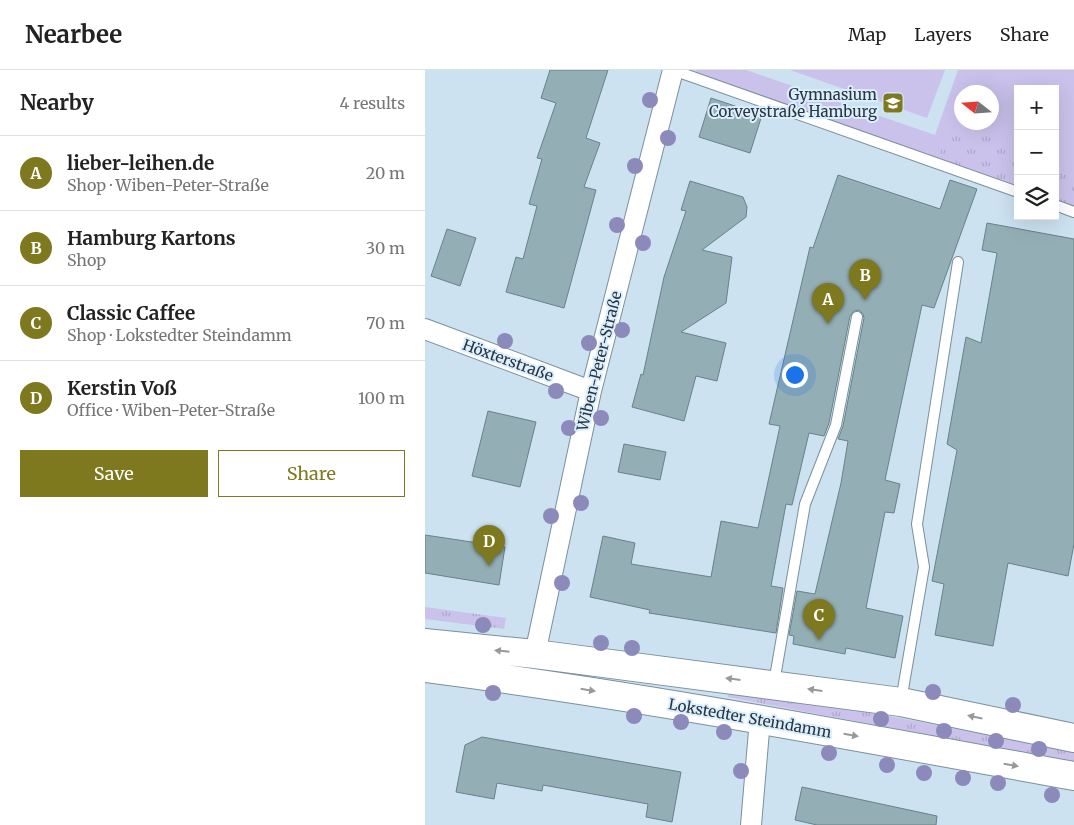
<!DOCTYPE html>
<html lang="en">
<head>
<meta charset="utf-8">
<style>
	body { margin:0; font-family:Merriweather,serif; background:#f2f2f2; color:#222 }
	.controls { position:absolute; right:15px; top:15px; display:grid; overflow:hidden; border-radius:0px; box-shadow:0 5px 20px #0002 }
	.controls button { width:45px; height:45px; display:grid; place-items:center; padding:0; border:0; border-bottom:1px solid #e0e0e0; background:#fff; color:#222; font:25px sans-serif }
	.compass { position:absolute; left:529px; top:15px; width:45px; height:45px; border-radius:50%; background:#fff; box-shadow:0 5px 20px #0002; rotate:287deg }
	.you { position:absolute; left:369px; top:304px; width:18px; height:18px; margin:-12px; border:4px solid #fff; border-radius:50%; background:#1a73e8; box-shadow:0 0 0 8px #1a73e833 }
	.badge { display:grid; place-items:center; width:32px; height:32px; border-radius:50%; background:#7e781e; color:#fff; font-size:16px; font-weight:700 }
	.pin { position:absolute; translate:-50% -41px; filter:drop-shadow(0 1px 2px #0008) }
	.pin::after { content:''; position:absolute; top:26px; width:18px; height:15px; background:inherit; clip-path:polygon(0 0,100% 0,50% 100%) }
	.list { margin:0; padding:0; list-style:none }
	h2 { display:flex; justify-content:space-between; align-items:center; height:65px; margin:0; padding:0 20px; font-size:21px }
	h2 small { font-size:16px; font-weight:400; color:#767676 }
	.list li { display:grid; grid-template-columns:32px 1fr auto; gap:15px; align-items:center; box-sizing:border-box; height:75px; padding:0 20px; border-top:1px solid #e0e0e0 }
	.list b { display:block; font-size:19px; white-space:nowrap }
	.list p { margin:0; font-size:16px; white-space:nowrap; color:#767676 }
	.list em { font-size:16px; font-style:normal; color:#767676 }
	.actions { display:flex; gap:10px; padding:15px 20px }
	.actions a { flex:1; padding:11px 0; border:1px solid #7e781e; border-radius:0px; text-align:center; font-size:18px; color:#7e781e }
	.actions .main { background:#7e781e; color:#fff }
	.icon { flex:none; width:28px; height:28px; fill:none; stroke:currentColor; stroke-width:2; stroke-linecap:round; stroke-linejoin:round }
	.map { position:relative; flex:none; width:649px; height:755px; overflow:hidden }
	header { display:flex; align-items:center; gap:30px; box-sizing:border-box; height:70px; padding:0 25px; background:#fff; border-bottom:1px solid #e0e0e0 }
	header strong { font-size:24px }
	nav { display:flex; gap:28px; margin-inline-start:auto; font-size:18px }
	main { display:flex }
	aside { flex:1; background:#fff }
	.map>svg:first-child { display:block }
	.grass { fill:url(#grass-tufts) }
	.green { fill:#cac2eb; fill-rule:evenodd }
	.building { fill:#93aeb4; stroke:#688288 }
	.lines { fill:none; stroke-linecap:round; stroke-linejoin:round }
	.service-casing { stroke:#7b8f9d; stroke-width:12 }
	.minor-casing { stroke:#7b8f9d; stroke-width:22 }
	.primary-casing { stroke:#7b8f9d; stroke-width:30 }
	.service { stroke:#fff; stroke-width:10 }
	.minor { stroke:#fff; stroke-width:20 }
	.primary { stroke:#fff; stroke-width:28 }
	.tree { fill:#8c8abb }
	.oneway { fill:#969a9c }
	.labels { text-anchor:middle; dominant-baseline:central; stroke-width:4; stroke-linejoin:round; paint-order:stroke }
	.poi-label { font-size:15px; fill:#2c343a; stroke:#d9efff; text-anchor:end }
	.street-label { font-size:15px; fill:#2c343a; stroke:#d9efff }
</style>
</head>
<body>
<header>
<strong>Nearbee</strong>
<nav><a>Map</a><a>Layers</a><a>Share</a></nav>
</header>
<main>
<aside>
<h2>Nearby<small>4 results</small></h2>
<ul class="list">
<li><span class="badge">A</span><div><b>lieber-leihen.de</b><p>Shop · Wiben-Peter-Straße</p></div><em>20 m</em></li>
<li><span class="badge">B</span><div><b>Hamburg Kartons</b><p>Shop</p></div><em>30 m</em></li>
<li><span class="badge">C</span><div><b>Classic Caffee</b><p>Shop · Lokstedter Steindamm</p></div><em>70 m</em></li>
<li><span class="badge">D</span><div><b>Kerstin Voß</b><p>Office · Wiben-Peter-Straße</p></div><em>100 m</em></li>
</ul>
<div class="actions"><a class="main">Save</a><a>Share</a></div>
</aside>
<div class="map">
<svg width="649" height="755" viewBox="0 0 649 755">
	<defs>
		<pattern id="grass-tufts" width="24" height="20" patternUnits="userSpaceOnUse" patternTransform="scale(1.25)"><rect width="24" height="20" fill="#cac2eb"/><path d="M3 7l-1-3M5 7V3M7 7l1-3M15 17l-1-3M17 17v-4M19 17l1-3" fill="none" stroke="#aea7ca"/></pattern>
	</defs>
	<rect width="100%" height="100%" fill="#cce2f1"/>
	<path class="grass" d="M525,53L593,72V120L510,97Z
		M630,83L649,88V136L630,131Z
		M0,537L81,548L79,559L0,549Z
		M304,623L423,638L649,682V692L303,627Z"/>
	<path class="green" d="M271,0H321L510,65L533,0H649V98L630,91V19H593V77L526,53L510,97L269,8ZM536,22H566V52H536Z
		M365,0H520L502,48Z"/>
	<path class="building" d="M125,0H183L161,68L175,73L159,117L171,120L139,238L81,222L91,187L98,189L112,136L104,134L117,89L112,88L131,33L116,28Z
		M286,28L337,45L325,83L274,67Z
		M413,105L515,139L525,110L552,119L509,238L497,235L460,410L475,414L469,443L460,442L441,538L478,546L470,588L421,578L420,584L368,574L369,566L364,565L372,521L390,524L416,413L423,371L413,369L418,356L439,248L438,244L434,240L429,241L425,246L404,353L399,366L384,363L367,435L361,434L346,516L358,518L351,563L224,543L225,540L165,527L178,466L210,473L206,494L286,507L296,451L333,458L355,356L344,354L385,177L388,178Z
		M265,111L318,127L322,137L321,147L277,180L307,187L301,233L256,262L301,273L292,311L271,306L259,351L207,337L216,304L218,305L239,207L261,141L256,140Z
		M562,153L649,169V474L643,506L583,493L568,576L510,565L519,514L507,511L532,380L522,374L541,267L556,273L572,183L557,180Z
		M22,159L51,168L35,216L6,206Z
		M63,341L111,352L95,417L47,406Z
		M199,374L241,382L235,410L193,402Z
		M0,465L80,477L74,515L0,503Z
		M57,667L256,702L247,752L221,747L223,734L118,715L117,721L72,713L69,729L31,722L40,675Z
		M377,717L512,746L511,755H392L370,750Z"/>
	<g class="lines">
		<g class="service-casing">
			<path id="service" d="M248,0L593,122
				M630,135L649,142
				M349,613L380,434L411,355L432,247
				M476,631L499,497L492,454L533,192"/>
		</g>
		<g class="minor-casing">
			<path id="minor" d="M0,259L166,321
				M110,584L166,321L248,0
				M326,755L335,649"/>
		</g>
		<g class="primary-casing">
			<path id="primary" d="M0,573L110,584L476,632L649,668
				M0,598C218,626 433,667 649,706"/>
		</g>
		<use href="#service" class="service"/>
		<use href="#minor" class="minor"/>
		<use href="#primary" class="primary"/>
	</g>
	<g class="tree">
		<circle cx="225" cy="30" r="8"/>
		<circle cx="243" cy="68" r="8"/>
		<circle cx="210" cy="96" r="8"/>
		<circle cx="192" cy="155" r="8"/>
		<circle cx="218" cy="173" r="8"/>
		<circle cx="197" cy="260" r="8"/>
		<circle cx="80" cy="271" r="8"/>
		<circle cx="164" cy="273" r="8"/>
		<circle cx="131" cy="321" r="8"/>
		<circle cx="176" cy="348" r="8"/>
		<circle cx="144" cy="358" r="8"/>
		<circle cx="156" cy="433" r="8"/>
		<circle cx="126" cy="446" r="8"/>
		<circle cx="137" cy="513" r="8"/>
		<circle cx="58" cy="555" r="8"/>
		<circle cx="176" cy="573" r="8"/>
		<circle cx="207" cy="578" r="8"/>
		<circle cx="508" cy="622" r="8"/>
		<circle cx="68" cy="623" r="8"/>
		<circle cx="588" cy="635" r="8"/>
		<circle cx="209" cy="646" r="8"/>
		<circle cx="456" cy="649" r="8"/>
		<circle cx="256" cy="652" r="8"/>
		<circle cx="519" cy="661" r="8"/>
		<circle cx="299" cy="662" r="8"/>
		<circle cx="571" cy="671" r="8"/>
		<circle cx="614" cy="679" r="8"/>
		<circle cx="404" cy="683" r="8"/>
		<circle cx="462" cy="695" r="8"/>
		<circle cx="316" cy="701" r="8"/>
		<circle cx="499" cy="703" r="8"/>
		<circle cx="538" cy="708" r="8"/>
		<circle cx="573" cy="713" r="8"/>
		<circle cx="627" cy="725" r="8"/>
	</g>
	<defs><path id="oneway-solid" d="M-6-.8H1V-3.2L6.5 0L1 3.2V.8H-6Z" transform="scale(1.25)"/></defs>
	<g class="oneway">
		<use href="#oneway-solid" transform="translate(77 581) rotate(-174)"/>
		<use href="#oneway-solid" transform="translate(308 609) rotate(-173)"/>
		<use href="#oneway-solid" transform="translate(163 620) rotate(9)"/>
		<use href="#oneway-solid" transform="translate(390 620) rotate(-172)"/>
		<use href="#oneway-solid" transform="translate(550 647) rotate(-168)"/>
		<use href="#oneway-solid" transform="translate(426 665) rotate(10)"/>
		<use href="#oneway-solid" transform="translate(586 695) rotate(10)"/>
	</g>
	<defs>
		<g id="school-square" transform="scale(1.125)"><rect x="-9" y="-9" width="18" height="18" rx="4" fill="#7e781e" stroke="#d9efff"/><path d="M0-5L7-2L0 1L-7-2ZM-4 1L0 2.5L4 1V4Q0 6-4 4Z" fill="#fff"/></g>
	</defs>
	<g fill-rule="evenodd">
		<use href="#school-square" x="468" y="33"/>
	</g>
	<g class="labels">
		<g class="poi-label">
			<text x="452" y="24">Gymnasium<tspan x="452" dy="17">Corveystraße Hamburg</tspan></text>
		</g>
		<g class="street-label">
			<text transform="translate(83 290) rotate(20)">Höxterstraße</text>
			<text transform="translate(174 291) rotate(-76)">Wiben-Peter-Straße</text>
			<text transform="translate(325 648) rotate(10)">Lokstedter Steindamm</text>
		</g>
	</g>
</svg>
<div class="controls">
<button>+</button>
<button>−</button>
<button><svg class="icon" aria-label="layers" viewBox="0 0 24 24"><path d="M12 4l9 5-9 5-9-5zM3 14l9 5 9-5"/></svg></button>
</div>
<svg class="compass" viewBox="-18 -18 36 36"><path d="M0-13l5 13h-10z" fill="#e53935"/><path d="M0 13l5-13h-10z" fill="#767676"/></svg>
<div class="you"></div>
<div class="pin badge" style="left:403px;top:254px">A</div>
<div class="pin badge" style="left:440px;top:230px">B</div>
<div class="pin badge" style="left:394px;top:570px">C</div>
<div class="pin badge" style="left:64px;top:496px">D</div>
</div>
</main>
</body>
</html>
